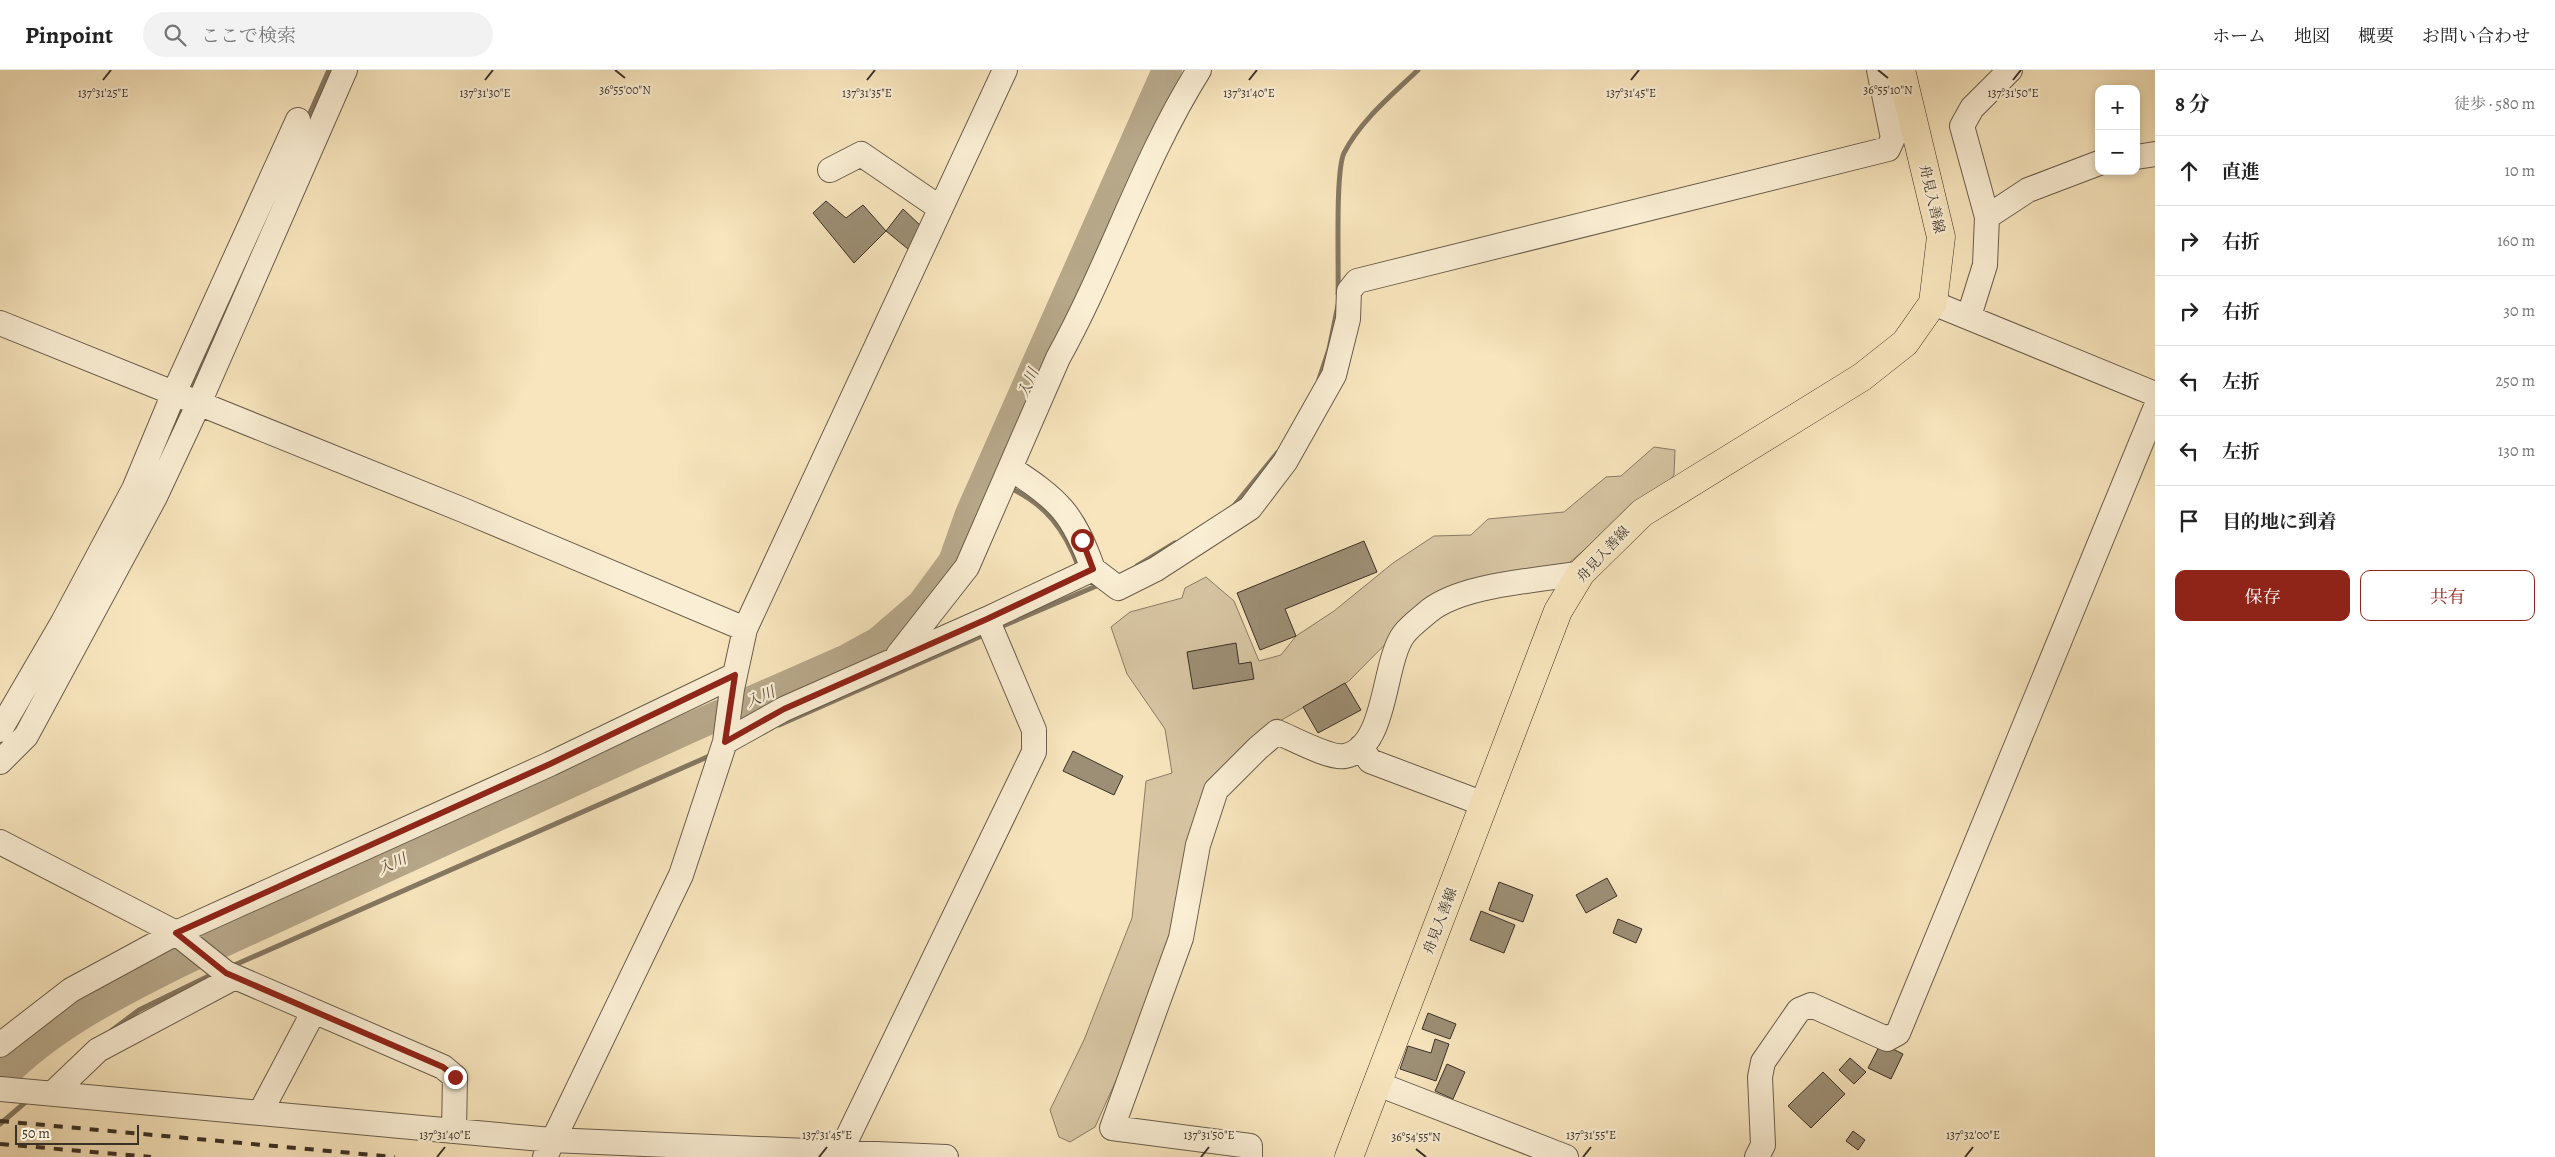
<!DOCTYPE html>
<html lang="ja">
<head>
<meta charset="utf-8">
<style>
	body { margin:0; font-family:Alegreya,"Noto Serif JP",serif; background:#f2f2f2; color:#222 }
	.controls { position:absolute; right:15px; top:15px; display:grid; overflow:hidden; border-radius:10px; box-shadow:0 2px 8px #0003 }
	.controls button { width:45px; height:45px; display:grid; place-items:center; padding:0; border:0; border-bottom:1px solid #e0e0e0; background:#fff; color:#222; font:25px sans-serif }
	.scale { position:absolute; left:15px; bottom:12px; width:124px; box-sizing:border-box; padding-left:5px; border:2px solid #3a3127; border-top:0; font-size:14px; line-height:18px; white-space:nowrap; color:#3a3127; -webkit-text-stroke:4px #faeed4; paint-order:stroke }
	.stop { position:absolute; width:15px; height:15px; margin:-11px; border:4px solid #8f2418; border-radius:50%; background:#fff }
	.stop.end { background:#8f2418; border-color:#fff; box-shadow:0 1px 5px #0008 }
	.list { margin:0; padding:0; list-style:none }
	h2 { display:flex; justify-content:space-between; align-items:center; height:65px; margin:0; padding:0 20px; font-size:21px }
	h2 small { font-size:16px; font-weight:400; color:#767676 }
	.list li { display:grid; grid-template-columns:32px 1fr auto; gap:15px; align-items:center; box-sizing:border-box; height:70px; padding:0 20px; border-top:1px solid #e0e0e0 }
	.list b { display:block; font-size:19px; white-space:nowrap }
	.list em { font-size:16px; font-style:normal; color:#767676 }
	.actions { display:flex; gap:10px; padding:15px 20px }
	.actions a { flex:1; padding:11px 0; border:1px solid #8f2418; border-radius:10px; text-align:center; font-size:18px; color:#8f2418 }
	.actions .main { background:#8f2418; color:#fff }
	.icon { flex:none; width:28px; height:28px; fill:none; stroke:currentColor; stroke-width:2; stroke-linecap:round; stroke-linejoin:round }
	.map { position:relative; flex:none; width:2155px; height:1087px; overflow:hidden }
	header { display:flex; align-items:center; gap:30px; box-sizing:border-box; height:70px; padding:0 25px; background:#fff; border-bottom:1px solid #e0e0e0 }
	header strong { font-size:24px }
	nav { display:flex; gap:28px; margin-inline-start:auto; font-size:18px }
	.search { width:350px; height:45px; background:#f2f2f2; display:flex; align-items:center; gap:12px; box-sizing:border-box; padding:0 18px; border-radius:28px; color:#767676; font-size:19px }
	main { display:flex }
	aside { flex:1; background:#fff }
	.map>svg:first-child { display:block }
	.green { fill:#d8c6a4; stroke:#897c66 }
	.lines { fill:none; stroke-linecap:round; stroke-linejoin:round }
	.stream { stroke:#857862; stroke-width:5 }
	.river { stroke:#b7a88a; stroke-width:30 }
	.building { fill:#9d8f75; stroke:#3a3127 }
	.minor-casing { stroke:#6a5e4c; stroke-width:26 }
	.major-casing { stroke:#3a3127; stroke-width:29 }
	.minor { stroke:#faeed4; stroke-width:24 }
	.major { stroke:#f8e5bd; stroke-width:28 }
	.rail { stroke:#3a3127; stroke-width:4; stroke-dasharray:9 9; stroke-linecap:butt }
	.route { stroke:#8f2418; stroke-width:6 }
	.ticks { fill:none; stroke:#3a3127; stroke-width:2 }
	.labels { text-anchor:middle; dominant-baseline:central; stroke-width:4.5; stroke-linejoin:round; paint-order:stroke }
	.street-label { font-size:14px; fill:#3a3127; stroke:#faeed4 }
	.water-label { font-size:15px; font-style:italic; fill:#594f40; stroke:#faeed4 }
	.ticks-label { font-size:12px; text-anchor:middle; fill:#3a3127; stroke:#faeed4; stroke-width:4.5; stroke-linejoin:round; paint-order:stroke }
</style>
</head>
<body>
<header>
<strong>Pinpoint</strong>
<div class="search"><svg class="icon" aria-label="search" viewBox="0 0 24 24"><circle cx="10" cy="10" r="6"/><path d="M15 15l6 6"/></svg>ここで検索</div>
<nav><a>ホーム</a><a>地図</a><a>概要</a><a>お問い合わせ</a></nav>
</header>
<main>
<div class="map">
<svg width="2155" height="1087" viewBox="0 0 2155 1087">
	<rect width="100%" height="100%" fill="#f8e5bd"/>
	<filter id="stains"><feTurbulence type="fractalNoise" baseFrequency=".004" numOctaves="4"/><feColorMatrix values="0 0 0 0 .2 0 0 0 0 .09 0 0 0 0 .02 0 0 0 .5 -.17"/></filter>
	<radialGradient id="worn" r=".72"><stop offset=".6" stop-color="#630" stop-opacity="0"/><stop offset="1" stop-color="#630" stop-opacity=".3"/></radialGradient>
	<path class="green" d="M1654,377L1675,380L1674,405L1665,417L1620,449L1561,500L1421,538L1349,611L1273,655L1225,696L1152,931L1095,1057L1070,1072L1059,1067L1050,1040L1084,970L1132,848L1146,711L1172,703L1165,659L1127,604L1111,557L1130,542L1182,528L1185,518L1206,507L1234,531L1259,591L1281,585L1296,566L1334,541L1393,493L1434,466L1471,465L1488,449L1564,442L1606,407L1621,406Z"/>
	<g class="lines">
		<path class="stream" d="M306,52L329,0
			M1338,224C1339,196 1335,102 1344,83C1360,51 1393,24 1418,0
			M1319,309L1329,279L1338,235
			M189,322L220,250
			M164,377L183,335
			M986,407L998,412
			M1008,417C1046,434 1065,460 1079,498
			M1233,437L1277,383
			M1137,496L1175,473
			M998,558L1101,514
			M779,655L986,564
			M15,657L26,641
			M230,897L714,684
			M111,961L139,940L215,903
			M0,1054L28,1030"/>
		<path class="river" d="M12,997C61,951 124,920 184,890L692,657L847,589L878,572L922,534L953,492L970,444L1167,0"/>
	</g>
	<path class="building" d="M826,131L846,148L863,135L886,161L854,193L813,143Z
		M903,139L922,157L908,179L886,161Z
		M1364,471L1377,502L1285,539L1296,566L1260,580L1237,523Z
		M1236,573L1239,594L1251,592L1254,609L1193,619L1187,582Z
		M1345,613L1361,640L1318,663L1303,637Z
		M1073,681L1123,706L1114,725L1063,701Z
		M1607,808L1617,826L1586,843L1576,825Z
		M1499,812L1533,825L1523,852L1489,840Z
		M1481,841L1515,855L1504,883L1470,870Z
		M1618,849L1642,859L1636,873L1613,863Z
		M1428,943L1456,954L1450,969L1422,959Z
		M1435,969L1449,974L1436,1011L1400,999L1408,976L1431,983Z
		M1881,973L1903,984L1891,1009L1868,998Z
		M1850,988L1866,1002L1854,1014L1839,1000Z
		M1447,994L1465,1002L1453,1029L1435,1021Z
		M1823,1002L1845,1024L1811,1058L1788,1036Z
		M1853,1061L1865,1070L1858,1080L1846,1071Z"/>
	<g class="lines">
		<g class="minor-casing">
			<path id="minor" d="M2136,87L2155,84
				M830,100L861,84L940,138
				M1987,147L2028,120L2099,93
				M1933,233L2155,324
				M1969,246L1985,195L1987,147L1962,56L1972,38L2010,0
				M0,253L463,440L745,559
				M1010,398C1059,430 1073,443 1093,499
				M898,585L967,497L1058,288C1110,194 1142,91 1199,0
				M0,660L63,552L134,419L174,323L298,50
				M725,672L784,639L987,549L1093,499L1118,518L1156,499L1250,438L1285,392L1334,305L1348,249L1349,221L1357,211L1888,79L1893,68L1879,0
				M1361,677L1370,691L1484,734
				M0,692L26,666L155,427L199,333L345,0
				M0,772L176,863L226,903L443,997L455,1007L454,1061
				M0,975L71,920L176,863L550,694L735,605
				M1378,1014L1566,1087
				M0,1019L552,1070L946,1087
				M53,1023L98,980L235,907
				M260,1043L314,941
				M545,1087L681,805L725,672L732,619L745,559L1005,0
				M838,1087L1034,682V660L987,549
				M1250,1087V1076L1112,1058L1181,868L1198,775L1216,720L1258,678L1277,662C1292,668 1330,689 1345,686C1388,677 1382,593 1404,564C1410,556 1421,548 1429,541C1463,514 1537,511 1581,503
				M1757,1087L1763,1075L1760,1007L1763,992L1799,940L1811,935L1887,969L1898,963L2155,339"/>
		</g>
		<g class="major-casing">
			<path id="major" d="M1349,1087L1558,541L1581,503L1642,443L1862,307L1905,273L1933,233L1941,167L1901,0"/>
		</g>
		<use href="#minor" class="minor"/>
		<use href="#major" class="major"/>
		<path class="rail" d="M0,1051L395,1087
			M0,1074L151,1087"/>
	</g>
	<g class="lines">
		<path class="route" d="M455,1007L443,997L226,903L176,863L550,694L735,605L725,672L784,639L987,549L1093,499L1082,470"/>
	</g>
	<path class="ticks" d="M615,0L625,8M1878,0L1888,8M103,10L111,0M485,10L493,0M867,10L875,0M1249,10L1257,0M1631,10L1639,0M2013,10L2021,0M1416,1079L1426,1087M437,1087L445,1077M819,1087L827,1077M1201,1087L1209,1077M1583,1087L1591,1077M1965,1087L1973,1077"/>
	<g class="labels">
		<g class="street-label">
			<text transform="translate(1932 129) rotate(77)">舟見入善線</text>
			<text transform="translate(1603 484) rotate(-47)">舟見入善線</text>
			<text transform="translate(1440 851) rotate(-69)">舟見入善線</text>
		</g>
		<g class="water-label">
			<text transform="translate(1028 313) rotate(-66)">入川</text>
			<text transform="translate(760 627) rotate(-23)">入川</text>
			<text transform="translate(392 794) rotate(-25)">入川</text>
		</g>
	</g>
	<g class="ticks-label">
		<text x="625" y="24">36°55'00"N</text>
		<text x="1888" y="24">36°55'10"N</text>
		<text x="103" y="27">137°31'25"E</text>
		<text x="485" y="27">137°31'30"E</text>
		<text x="867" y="27">137°31'35"E</text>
		<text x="1249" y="27">137°31'40"E</text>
		<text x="1631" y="27">137°31'45"E</text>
		<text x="2013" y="27">137°31'50"E</text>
		<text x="445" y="1069">137°31'40"E</text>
		<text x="827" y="1069">137°31'45"E</text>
		<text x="1209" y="1069">137°31'50"E</text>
		<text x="1591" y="1069">137°31'55"E</text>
		<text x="1973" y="1069">137°32'00"E</text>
		<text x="1416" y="1071">36°54'55"N</text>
	</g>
	<rect width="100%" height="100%" filter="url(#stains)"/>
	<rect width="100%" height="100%" fill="url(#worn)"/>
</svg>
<div class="controls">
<button>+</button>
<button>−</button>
</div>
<div class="scale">50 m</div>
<div class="stop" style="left:1082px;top:470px"></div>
<div class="stop end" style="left:455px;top:1007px"></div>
</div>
<aside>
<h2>8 分<small>徒歩 · 580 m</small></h2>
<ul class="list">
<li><svg class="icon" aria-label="ahead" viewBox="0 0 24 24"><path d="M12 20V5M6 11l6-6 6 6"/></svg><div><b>直進</b></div><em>10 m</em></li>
<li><svg class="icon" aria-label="right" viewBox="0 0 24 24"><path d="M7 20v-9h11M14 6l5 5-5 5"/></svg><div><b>右折</b></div><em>160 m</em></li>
<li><svg class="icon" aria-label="right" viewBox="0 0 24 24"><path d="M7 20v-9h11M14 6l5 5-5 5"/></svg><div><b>右折</b></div><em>30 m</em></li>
<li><svg class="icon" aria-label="left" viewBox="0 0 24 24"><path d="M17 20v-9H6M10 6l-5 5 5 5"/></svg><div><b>左折</b></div><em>250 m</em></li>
<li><svg class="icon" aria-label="left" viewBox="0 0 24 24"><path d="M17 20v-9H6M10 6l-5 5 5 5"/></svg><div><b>左折</b></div><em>130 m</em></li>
<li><svg class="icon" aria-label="arrive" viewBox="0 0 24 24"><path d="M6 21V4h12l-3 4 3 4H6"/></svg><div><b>目的地に到着</b></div></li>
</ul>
<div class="actions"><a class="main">保存</a><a>共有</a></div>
</aside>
</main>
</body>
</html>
